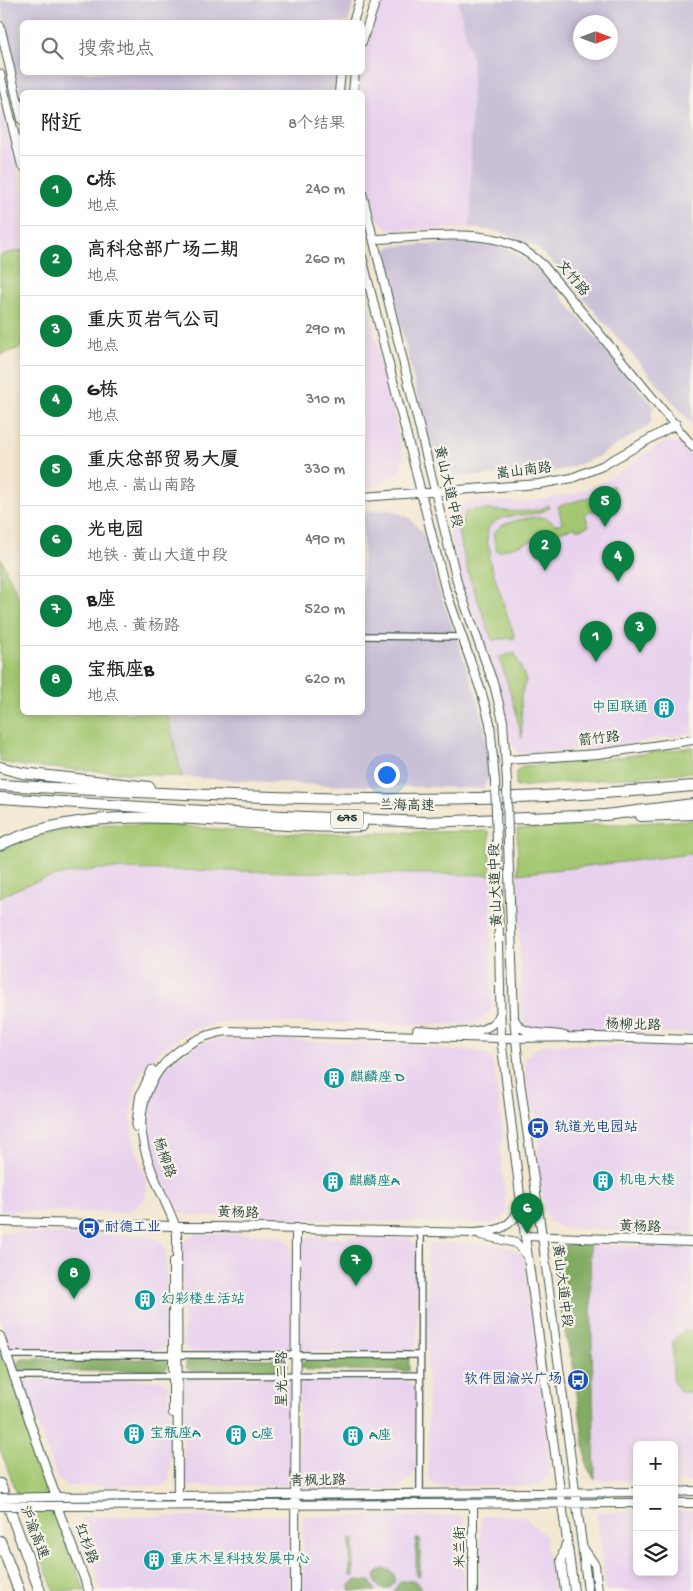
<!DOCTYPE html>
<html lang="zh">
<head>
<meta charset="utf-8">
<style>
	body { margin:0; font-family:"Gochi Hand","LXGW WenKai TC",sans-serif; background:#f6f6f6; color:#202124 }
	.controls { position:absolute; right:15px; bottom:15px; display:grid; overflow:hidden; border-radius:8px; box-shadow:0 2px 8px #0003 }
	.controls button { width:45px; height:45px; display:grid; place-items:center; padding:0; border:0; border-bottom:1px solid #e0e0e0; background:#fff; color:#202124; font:25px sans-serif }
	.compass { position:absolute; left:573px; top:15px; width:45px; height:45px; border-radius:50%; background:#fff; box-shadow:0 2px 8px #0003; rotate:90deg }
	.you { position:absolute; left:386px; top:774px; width:18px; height:18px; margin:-12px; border:4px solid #fff; border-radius:50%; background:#1a73e8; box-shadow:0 0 0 8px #1a73e833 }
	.badge { display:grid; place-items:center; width:32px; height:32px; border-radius:50%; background:#0b8043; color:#fff; font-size:16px; font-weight:700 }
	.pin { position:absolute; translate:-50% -41px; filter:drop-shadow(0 1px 2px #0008) }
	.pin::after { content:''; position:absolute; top:26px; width:18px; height:15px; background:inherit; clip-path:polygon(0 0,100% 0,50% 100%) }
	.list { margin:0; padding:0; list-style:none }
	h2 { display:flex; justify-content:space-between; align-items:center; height:65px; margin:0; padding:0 20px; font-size:21px }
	h2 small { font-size:16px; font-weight:400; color:#757577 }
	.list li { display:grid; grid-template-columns:32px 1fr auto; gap:15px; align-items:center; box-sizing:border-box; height:70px; padding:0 20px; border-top:1px solid #e0e0e0 }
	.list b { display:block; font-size:19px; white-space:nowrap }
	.list p { margin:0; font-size:16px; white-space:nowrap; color:#757577 }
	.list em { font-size:16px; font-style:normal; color:#757577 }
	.icon { flex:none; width:28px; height:28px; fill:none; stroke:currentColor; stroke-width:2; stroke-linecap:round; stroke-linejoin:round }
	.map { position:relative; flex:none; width:693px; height:1591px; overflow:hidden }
	.search { position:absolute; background:#fff; box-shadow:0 2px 8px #0003; left:20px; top:20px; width:345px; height:55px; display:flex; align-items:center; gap:12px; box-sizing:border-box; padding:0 18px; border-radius:8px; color:#757577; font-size:19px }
	.panel { position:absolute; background:#fff; box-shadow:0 2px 8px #0003; left:20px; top:90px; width:345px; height:625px; border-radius:8px }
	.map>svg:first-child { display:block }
	.built { fill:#e9d2ee }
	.industrial { fill:#c9bfd7; fill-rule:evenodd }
	.green { fill:#a3c770; stroke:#618252 }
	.forest { fill:#82ac62; stroke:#50744b }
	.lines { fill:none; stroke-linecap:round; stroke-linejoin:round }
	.street-casing { stroke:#3f564b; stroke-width:8 }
	.secondary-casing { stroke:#3f564b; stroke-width:10 }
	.highway-casing { stroke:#3f564b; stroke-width:12 }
	.street { stroke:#fff; stroke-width:5.5 }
	.secondary { stroke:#fff; stroke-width:8 }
	.highway { stroke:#fff; stroke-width:10 }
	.secondary-bridge-casing { stroke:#3f564b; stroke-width:10; stroke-linecap:butt }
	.secondary-bridge { stroke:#fff; stroke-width:8 }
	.labels { text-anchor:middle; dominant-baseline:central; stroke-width:4.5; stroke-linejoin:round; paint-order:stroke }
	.shield { fill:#f7f3e8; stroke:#60746a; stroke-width:1 }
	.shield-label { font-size:12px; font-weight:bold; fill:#1f3d34 }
	.street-label { font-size:14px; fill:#1f3d34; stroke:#f7f3e8 }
	.culture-label { font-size:14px; fill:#0d838f; stroke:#f7f3e8; text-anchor:start }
	.transit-label { font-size:14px; fill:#164399; stroke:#f7f3e8; text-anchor:start }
</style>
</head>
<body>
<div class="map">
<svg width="693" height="1591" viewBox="0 0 693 1591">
	<rect width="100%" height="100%" fill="#f7f3e8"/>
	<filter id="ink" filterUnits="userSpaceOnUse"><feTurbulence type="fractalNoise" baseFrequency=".02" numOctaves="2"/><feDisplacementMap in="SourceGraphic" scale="10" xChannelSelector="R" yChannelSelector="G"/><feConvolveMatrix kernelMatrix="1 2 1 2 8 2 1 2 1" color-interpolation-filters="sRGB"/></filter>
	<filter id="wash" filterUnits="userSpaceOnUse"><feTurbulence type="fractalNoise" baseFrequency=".0096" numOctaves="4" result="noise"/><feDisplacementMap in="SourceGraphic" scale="20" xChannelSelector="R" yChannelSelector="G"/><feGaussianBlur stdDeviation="1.12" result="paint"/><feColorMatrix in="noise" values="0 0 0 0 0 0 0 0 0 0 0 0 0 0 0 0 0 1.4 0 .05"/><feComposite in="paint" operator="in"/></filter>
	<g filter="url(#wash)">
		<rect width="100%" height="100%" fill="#f3e7d0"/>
		<path class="built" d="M380,0H458L472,60L470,228L396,230L388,229L376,217L362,164V92H359L363,62Z
			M0,100L22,191V250L0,255Z
			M363,282L403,456L402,466L396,476L378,486L363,487Z
			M665,441L683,444L693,457V733L597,749L520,753L511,744L504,698L461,579L450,536L452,520L461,507L469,502L484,500L524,503L577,493L610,478Z
			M693,854V1034L537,1030L524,1022L521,1016L518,874Z
			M101,869L491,875L492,1010L475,1025L227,1022L190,1030L158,1053L142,1070L135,1089L131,1114L133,1141L146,1178L147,1189L145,1198L139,1205L125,1213L0,1211V897L30,882L64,873Z
			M229,1039L414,1044L443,1050L478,1051L488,1055L494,1066L503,1137L500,1151L507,1213L498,1222L492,1224L191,1216L182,1213L170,1202L148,1153L145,1117L152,1092L163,1072L178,1057L198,1045L212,1040Z
			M543,1044L693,1047V1234L562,1228L549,1221L545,1213L538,1163L539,1142L536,1115L529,1096L524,1058Z
			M6,1232L148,1236L159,1240L163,1244L166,1256L167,1344L161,1350L15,1351L9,1346L0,1316V1233Z
			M198,1233L276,1235L288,1241L291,1248L292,1346L286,1352L189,1351L183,1345V1246L186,1239Z
			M311,1237L410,1239L417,1247V1344L409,1352L306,1351L300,1346L299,1249L305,1239Z
			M432,1242L504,1246L516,1250L524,1258L545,1405L549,1473L541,1484L533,1486H435L428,1477L427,1248Z
			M590,1245L693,1249V1482L674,1481V1445H637V1481L595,1480Z
			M184,1378H292V1486H184Z
			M306,1379H404L417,1391V1471L399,1489L308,1491L300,1485L299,1389Z
			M27,1380H162L169,1386L170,1480L163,1486H68L58,1480L23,1385Z
			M674,1511H693V1591H606L596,1512H637V1572H674Z
			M289,1516V1591H101L82,1517Z
			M303,1516H464V1591H304Z
			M481,1516H524L545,1536L553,1591H480Z"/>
		<path class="industrial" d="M0,0H355L348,22H22V72L336,73L334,92H22V102Z
			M458,0H693V425L550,260L532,244L497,231L470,228L472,60ZM610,22V52H580V22Z
			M477,243L495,245L510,250L539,270L653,406L650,425L599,456L569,468L537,475L459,476L439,464L431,452L384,254L390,246Z
			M390,510L408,517L422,532L427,544L439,590L476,693L484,725L489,778L483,788L318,785L182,777L167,713L362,712L363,511Z"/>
		<path class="green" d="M22,250V347L0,355V255Z
			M613,485L618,499L610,504L585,514L589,526L577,530L575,527L497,552L493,534C498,522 533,515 546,518C550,519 552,522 555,525L562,523L558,506L590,497Z
			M548,505L549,508C532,521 502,508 488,529L487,542L491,554L488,556L515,638L492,640L468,573L458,532L466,511C490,506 530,518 548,505Z
			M0,557L22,604V712L167,713L182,777L24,766L0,762Z
			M515,653L526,680L521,696L522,739L515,708L499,657Z
			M693,747V772L516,787V771L524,766L598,760Z
			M693,820V854L518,874L517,829Z
			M94,824L166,825L283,834L489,831L491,875L101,869C60,874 38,878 0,897V850C31,836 60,829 94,824Z
			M683,1331H693V1392H681L673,1382V1341Z
			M0,1346L49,1486L44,1492L50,1513L56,1516L85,1591H54L0,1449Z"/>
		<path class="forest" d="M569,1244L590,1245L595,1480L587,1467L573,1365L563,1326L554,1266L557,1253L561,1248Z
			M192,1358L283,1359L287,1362V1368L283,1371H192L186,1368V1362Z
			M307,1358H409V1371L306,1370L302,1367V1362Z
			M22,1359H165L169,1364L165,1370L22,1372L17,1369V1363Z
			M350,1539H354V1576H350Z
			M416,1539H420V1576H416Z
			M375 1579a10 10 0 1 1 20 0a10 10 0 1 1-20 0Z
			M356,1580L370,1581L376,1591H350V1585Z
			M400,1581H415L420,1586V1591H394Z"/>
	</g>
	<g filter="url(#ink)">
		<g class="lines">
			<g class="street-casing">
				<path id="street" d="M362,636L462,637
					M6,1355H420
					M14,1376L420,1375
					M420,1493L421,1231"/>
			</g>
			<g class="secondary-casing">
				<path id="secondary" d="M353,22L360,0
					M0,26L22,120
					M362,42L376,0
					M0,74L22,166
					M339,92L341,72
					M353,92L355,72
					M362,193L458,585L495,688L503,721L507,782
					M374,239C414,238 474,229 511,244C523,249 533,256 543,265L693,447
					M362,257L445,588L482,694L490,723L495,782
					M362,497L539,484L572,478L602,466L676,424
					M507,760L598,754L693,740
					M497,843L501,1038L525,1236L574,1591
					M508,843L514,1017L520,1081L542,1236L588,1591
					M515,1020C523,1038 549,1031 565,1036
					M417,1030C442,1031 488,1041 500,1014
					M136,1127L140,1096L152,1070
					M2,1222L474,1233C497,1231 512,1229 521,1205
					M481,1235L516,1243L526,1254
					M525,1236L693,1242
					M173,1262V1413
					M0,1336L56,1497
					M674,1492L693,1491
					M47,1497L637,1492
					M674,1503H693
					M178,1505L177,1235L175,1225C165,1199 150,1173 144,1146C130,1089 171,1039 227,1031L501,1038L597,1037L693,1040
					M51,1506L637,1503
					M57,1506L89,1591
					M584,1549L595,1565L598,1591
					M295,1591L296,1228
					M473,1591V1504
					M565,1591L561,1560L566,1544"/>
			</g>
			<g class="highway-casing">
				<path id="highway" d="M0,767L22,773L149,787
					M0,785C231,798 462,808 693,786
					M0,798L282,816L425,822L605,815L693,804
					M641,816L693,814
					M0,845C106,793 246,832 362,826
					M0,1484L40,1591
					M0,1541L19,1591"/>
			</g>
			<use href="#street" class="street"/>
			<use href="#secondary" class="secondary"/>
			<use href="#highway" class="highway"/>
			<g class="secondary-bridge-casing">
				<path id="secondary-bridge" d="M495,782L497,843
					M507,782L508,843
					M0,1498L47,1497
					M0,1506H51"/>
			</g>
			<use href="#secondary-bridge" class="secondary-bridge"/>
		</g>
	</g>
	<defs>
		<g id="building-disc" transform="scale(1.125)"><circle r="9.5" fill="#0f9aa8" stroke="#f7f3e8"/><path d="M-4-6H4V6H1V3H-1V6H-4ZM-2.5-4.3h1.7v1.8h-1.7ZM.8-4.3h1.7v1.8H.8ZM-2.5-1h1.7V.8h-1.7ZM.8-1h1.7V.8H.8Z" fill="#fff"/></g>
		<g id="bus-disc" transform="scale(1.125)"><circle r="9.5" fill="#1a4fb4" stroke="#f7f3e8"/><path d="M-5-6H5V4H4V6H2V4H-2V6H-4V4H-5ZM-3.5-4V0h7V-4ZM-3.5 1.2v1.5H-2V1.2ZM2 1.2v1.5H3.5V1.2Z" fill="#fff"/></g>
	</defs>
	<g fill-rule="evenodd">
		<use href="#building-disc" x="664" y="708"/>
		<use href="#building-disc" x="334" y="1078"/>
		<use href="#bus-disc" x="538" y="1128"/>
		<use href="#building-disc" x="603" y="1181"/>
		<use href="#building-disc" x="333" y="1182"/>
		<use href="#bus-disc" x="89" y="1228"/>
		<use href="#building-disc" x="145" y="1300"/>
		<use href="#bus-disc" x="578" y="1380"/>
		<use href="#building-disc" x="134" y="1434"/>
		<use href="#building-disc" x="236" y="1435"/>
		<use href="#building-disc" x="353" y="1436"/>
		<use href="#building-disc" x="154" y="1560"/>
	</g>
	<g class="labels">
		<rect class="shield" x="331" y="809.5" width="32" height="19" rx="4"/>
		<g class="shield-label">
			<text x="347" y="819">G75</text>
		</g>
		<g class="street-label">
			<text transform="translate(572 279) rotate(50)">文竹路</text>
			<text transform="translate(524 472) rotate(-7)">嵩山南路</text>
			<text transform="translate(447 487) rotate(77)">黄山大道中段</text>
			<text transform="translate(599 740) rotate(-6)">箭竹路</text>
			<text transform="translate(407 807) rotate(1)">兰海高速</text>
			<text transform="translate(497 885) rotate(-92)">黄山大道中段</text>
			<text transform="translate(633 1026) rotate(2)">杨柳北路</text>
			<text transform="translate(163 1158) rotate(71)">杨柳路</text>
			<text transform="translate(238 1214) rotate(2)">黄杨路</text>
			<text transform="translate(640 1228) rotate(2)">黄杨路</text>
			<text transform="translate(561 1286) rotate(83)">黄山大道中段</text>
			<text transform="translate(283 1379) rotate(-90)">星光二路</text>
			<text transform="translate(318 1482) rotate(-1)">青枫北路</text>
			<text transform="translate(33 1533) rotate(69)">沪渝高速</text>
			<text transform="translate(85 1544) rotate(70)">红杉路</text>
			<text transform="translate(461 1547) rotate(-90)">米兰街</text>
		</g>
		<g class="culture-label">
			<text x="648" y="708" text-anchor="end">中国联通</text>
			<text x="350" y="1078">麒麟座 D</text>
			<text x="619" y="1181">机电大楼</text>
			<text x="349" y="1182">麒麟座A</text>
			<text x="161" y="1300">幻彩楼生活站</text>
			<text x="150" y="1434">宝瓶座A</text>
			<text x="252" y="1435">C座</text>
			<text x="369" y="1436">A座</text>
			<text x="170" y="1560">重庆木星科技发展中心</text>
		</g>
		<g class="transit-label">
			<text x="554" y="1128">轨道光电园站</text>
			<text x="105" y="1228">耐德工业</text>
			<text x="562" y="1380" text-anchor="end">软件园渝兴广场</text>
		</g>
	</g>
</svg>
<div class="controls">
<button>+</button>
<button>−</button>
<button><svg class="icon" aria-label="layers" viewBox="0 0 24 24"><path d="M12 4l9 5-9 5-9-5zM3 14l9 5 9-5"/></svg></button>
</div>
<svg class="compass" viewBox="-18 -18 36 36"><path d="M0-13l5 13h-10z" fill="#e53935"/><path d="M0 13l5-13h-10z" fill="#757577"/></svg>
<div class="you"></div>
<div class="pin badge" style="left:596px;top:662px">1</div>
<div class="pin badge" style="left:545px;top:571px">2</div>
<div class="pin badge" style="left:640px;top:653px">3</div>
<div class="pin badge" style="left:618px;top:582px">4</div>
<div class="pin badge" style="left:605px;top:527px">5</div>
<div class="pin badge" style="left:527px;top:1234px">6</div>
<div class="pin badge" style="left:356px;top:1286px">7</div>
<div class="pin badge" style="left:74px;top:1299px">8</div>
<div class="search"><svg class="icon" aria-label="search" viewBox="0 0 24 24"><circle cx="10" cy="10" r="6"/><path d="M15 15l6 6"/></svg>搜索地点</div>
<section class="panel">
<h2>附近<small>8个结果</small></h2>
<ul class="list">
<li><span class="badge">1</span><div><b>C栋</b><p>地点</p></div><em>240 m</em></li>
<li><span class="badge">2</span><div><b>高科总部广场二期</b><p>地点</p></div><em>260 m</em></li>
<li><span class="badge">3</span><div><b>重庆页岩气公司</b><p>地点</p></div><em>290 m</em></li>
<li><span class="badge">4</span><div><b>G栋</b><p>地点</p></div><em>310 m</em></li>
<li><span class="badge">5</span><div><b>重庆总部贸易大厦</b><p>地点 · 嵩山南路</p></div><em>330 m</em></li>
<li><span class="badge">6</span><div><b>光电园</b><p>地铁 · 黄山大道中段</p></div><em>490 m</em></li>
<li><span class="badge">7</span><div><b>B座</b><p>地点 · 黄杨路</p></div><em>520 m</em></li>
<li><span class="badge">8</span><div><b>宝瓶座B</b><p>地点</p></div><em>620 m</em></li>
</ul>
</section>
</div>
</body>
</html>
